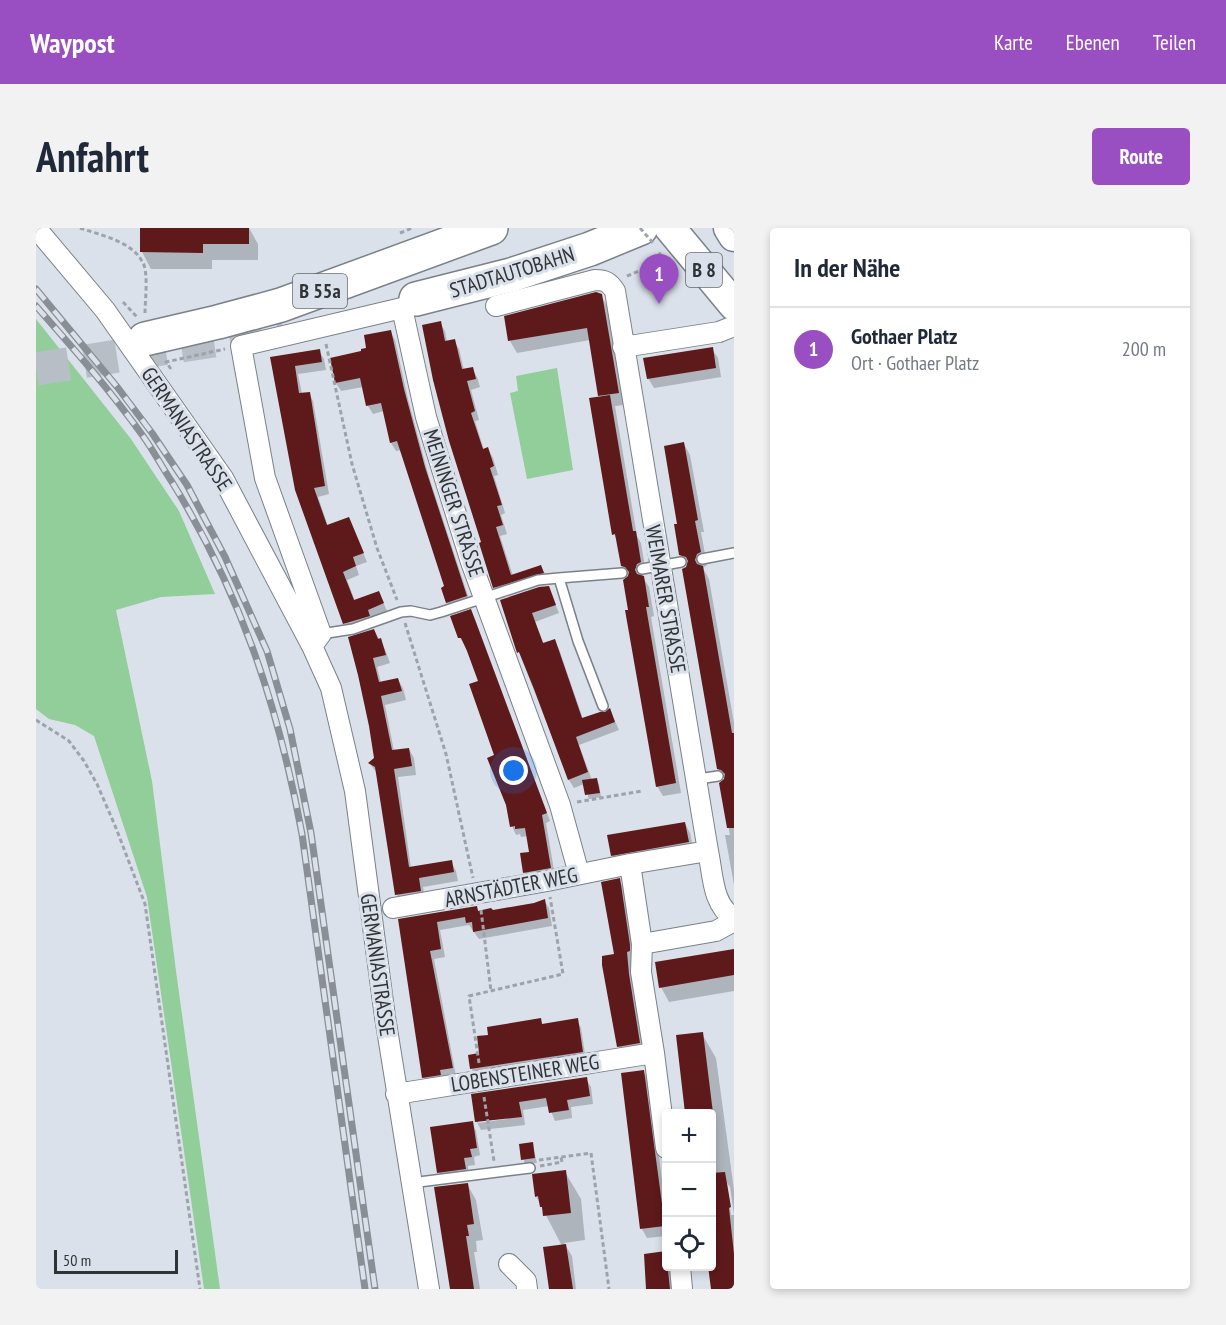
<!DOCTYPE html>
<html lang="de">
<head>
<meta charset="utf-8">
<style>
	body { margin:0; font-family:"PT Sans Narrow",sans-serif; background:#f2f2f3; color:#1f2937 }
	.controls { position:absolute; right:18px; bottom:18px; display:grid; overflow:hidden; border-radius:6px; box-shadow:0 3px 9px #0003 }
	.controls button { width:54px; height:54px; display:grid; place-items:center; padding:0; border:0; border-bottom:2px solid #e0e1e3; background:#fff; color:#1f2937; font:30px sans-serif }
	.scale { position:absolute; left:18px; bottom:15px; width:124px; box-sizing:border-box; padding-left:6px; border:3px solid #313437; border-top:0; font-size:16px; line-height:21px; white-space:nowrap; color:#313437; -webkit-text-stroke:4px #dae1ea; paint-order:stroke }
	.you { position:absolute; left:478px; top:543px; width:21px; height:21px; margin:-15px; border:4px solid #fff; border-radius:50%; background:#1a73e8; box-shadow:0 0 0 9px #1a73e833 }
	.badge { display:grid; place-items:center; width:39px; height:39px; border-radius:50%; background:#994fc2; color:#fff; font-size:20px; font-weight:700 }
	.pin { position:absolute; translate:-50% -50px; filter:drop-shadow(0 2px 3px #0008) }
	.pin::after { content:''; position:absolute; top:32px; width:21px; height:18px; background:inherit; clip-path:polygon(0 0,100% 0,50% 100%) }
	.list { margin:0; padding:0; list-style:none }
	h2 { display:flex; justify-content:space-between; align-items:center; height:78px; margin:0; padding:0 24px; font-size:26px }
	h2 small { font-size:20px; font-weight:400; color:#747a83 }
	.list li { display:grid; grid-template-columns:39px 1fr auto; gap:18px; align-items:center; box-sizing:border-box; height:84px; padding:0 24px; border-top:2px solid #e0e1e3 }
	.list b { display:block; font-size:22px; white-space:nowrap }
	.list p { margin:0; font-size:20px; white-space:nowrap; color:#747a83 }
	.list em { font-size:20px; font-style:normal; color:#747a83 }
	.icon { flex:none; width:33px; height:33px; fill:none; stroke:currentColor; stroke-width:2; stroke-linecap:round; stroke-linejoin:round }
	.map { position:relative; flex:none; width:698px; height:1061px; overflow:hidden; border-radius:6px }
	header { display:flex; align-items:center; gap:36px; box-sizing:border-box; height:84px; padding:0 30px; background:#994fc2; color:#fff }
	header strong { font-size:28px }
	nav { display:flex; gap:33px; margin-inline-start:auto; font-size:21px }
	.intro { display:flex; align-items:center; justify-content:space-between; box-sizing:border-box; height:144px; padding:0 36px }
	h1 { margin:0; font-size:42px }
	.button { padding:15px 27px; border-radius:6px; background:#994fc2; color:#fff; font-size:21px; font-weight:700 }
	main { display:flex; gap:36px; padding:0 36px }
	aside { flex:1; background:#fff; border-radius:6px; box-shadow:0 3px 9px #0003 }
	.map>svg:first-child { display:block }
	.green { fill:#92ce99 }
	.shadow { fill:#0003; fill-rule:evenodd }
	.building { fill:#5e191b }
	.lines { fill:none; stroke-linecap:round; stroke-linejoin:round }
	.highway-tunnel { stroke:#b8bec6; stroke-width:33; stroke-dasharray:33 16; stroke-linecap:butt }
	.lane-casing { stroke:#7b8189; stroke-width:12 }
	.street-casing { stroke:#7b8189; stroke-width:22 }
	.primary-casing { stroke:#7b8189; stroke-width:33 }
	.highway-casing { stroke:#7b8189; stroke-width:36 }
	.path { stroke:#9da3aa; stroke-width:3; stroke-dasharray:4.5 3; stroke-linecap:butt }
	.lane { stroke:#fff; stroke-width:9 }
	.street { stroke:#fff; stroke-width:20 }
	.primary { stroke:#fff; stroke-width:30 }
	.highway { stroke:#fff; stroke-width:33 }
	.rail-casing { stroke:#8a8f95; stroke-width:7 }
	.rail { stroke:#dae1ea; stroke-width:4.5; stroke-dasharray:14; stroke-linecap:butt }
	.path-bridge { stroke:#9da3aa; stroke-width:3; stroke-dasharray:4.5 3; stroke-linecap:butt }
	.labels { text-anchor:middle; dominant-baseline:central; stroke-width:6; stroke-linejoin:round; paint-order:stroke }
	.shield { fill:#dae1ea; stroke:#64686d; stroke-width:1.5 }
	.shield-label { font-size:20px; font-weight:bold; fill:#313437 }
	.street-label { font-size:21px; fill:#313437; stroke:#dae1ea }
</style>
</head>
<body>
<header>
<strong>Waypost</strong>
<nav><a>Karte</a><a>Ebenen</a><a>Teilen</a></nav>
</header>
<div class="intro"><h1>Anfahrt</h1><a class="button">Route</a></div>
<main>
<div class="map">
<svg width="698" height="1061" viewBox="0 0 698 1061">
	<rect width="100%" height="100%" fill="#dae1ea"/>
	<path class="green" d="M0,91L95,211L143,283L179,366L125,369L80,382L116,553L140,743L184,1061H168L111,669L58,508L39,497L13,491L0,481Z
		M521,140L537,242L491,251L474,165L482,163L480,148Z"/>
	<path class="shadow" d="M106,0H213L222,16V32H176V41H115L106,24Z
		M564,66L571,78L589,177L579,178L601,308L605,315L610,345L606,348L613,359L618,388L615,389L645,565L627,568L621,558L594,383L593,349L586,338L582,314L578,306L566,169L554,112L481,125L474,113Z
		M404,95L409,103L411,114L418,113L423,121L428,142L436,140L441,149L444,159L435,162L443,192L439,193L448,222L452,221L457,230L462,247L458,248L469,285L465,287L471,306L464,308L477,348L505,339L510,347L464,368L459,359L447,315Z
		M354,103L359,112L372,171L393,249L435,377L416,383L411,375L407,360L410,359L366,222L360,223L355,215L348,183L337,186L332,178L327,159L305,163L300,155L327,124Z
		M676,121L682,130L685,149L618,160L612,150Z
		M283,123L288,131L290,142L262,146L266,166L273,165L277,173L293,266L282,269L292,298L313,291L331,334L320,338L323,347L311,352L319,373L343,365L351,383L335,390L313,403L309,395L236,130Z
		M648,216L654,227L668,304H665L671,337L667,340L673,351L698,495V657L689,607H694L685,555L689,552L682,541L652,339L645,327L643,297Z
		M512,359L523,385L499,394L508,416L518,413L523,421L547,491L569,486L574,482L583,502L543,517L556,552H560L563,556L565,569L553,571L548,556L538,560L533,552L483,424L466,373Z
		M434,383L439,391L514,593L510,595L519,648L493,653L489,644L495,625L492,608L485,609L484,606L480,607L476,598L444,454L430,418L424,410Z
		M338,402L349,421L354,435L341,439L345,455L362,452L367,460L370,472L349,477L358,523L373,521L378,530L380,547L362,549L375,640L415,634L420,643L422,653L387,659L389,671L365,676L361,667L341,545L334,536L339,531L334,497Z
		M649,595L654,605L658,624L582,637L576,627Z
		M583,652L595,672L615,835L594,838L582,818L580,727Z
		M508,672L513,680L516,698L443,711L433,697L404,702L409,729L398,731L420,848L392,857L387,849L364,692L440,679L443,684H456L499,676Z
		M698,722V763L633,774L625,759L621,735Z
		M504,792L507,797L541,792L545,800L550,832L440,848L436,841L454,808Z
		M666,806L680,830L698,962V1061H676V886H651L641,808ZM691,955L694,959L698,987H695Z
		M607,843L613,853L630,983V1008L611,1010L606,1001Z
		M550,851L555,859L557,876L535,879L536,890L519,893L513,878L487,882L489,897L445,902L441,894L437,867ZM470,888L471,891L442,895V892Z
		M436,895L440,903L444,927L438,929L439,937L432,938L433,949L407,952L403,944Z
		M496,915L501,935L489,936L484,917Z
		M529,944L545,971L549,1012L528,1015L536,1028L540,1061H515L526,1018L500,968Z
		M431,956L440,972L447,1012L440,1013L441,1024H438L444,1061H415Z
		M630,1025V1038H638L640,1061H612L609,1027Z"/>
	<path class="building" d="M104,0H213V16H167V25L104,24Z
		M560,64L566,66L583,165L562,168L551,100L472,113L468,88Z
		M405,93L409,113L419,111L426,141L437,139L440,151L431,153L439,183L435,185L447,221L452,219L458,238L454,240L466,277L461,278L467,297L460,299L475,347L505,337L508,345L457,360L443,315L445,314L413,213L397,152L386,97Z
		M355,102L368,161L389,239L431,368L410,375L405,360L408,358L361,213L354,215L345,175L330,178L324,150L299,155L294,130L325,123V121L330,120L328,107Z
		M677,119L680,140L611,151L607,130Z
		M284,121L286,134L259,138L263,165L274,164L289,258L278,260L291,297L313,289L328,325L317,329L320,338L307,344L318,372L343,363L348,375L332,382L334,388L307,396L259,262L234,129Z
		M574,167L597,303H600L605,334L601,336L599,342L601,346L608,348L613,379H610L640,555L620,559L589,382H592L587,352L592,348L593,344L589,339L585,338L579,306L576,307L553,170Z
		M648,214L662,292L659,293L665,324L661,326L659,332L661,336L667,338L696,505H698V600H691L683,555L688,551L689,546L685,542L681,541L646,341L650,339L652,333L650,329L643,327L638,296H641L628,218Z
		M513,358L520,377L496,385L507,415L519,411L546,490L564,484H569L574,480L579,494L540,509L552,544L532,552L498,461L483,424L481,425L464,372L503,359Z
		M435,381L511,585L506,587L515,640L487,645L484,625L493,624L489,600L479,601V598L474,599L470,577L451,530L458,527L433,456L442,453L431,423L425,410H422L414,388Z
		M338,401L342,411L345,410L350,427L337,430L343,454L362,450L366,463L345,468L356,522L373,520L376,538L358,541L373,639L416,632L418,644L383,650L385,663L359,667L339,539L332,535L338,530L333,498L322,447L312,409Z
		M561,550L564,565L549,567L546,552Z
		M649,594L653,614L575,628L571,607Z
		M584,650L594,717V723L591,724L593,746L604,815L581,819L566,737V728L578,726L565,654Z
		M509,671L512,690L437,704L436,694L430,695L429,689L401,694L405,721L394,723L417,840L404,842L405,847L386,850L362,691L441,678L442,683L455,680L457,682L498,675Z
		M698,721V747L623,760L619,734Z
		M505,790L506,796L542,790L547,824L434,841L432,827L443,825L441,808L452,807L451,799Z
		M667,804L677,885H649L640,807Z
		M608,842L629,998L604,1001L585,845Z
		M551,849L554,868L531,872L533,882L513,885L510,870L483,874L486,889L439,894L435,866Z
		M437,893L441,920L434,921L436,929L428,930L430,941L401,945L394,899Z
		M497,914L499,930L485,932L483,916Z
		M530,942L535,985L507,988L506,979H504L502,968L499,969L496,946Z
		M689,944L695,979L693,980L698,1026V1061H675L672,1038H675V945Z
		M432,955L438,996L431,997L433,1008H430L438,1061H414L398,959Z
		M530,1016L537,1061H513L507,1019Z
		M630,1023L634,1061H610L608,1026Z"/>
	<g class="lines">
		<path class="highway-tunnel" d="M0,141L202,109L247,100"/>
		<g class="lane-casing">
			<path id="lane" d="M666,331L698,325
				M606,341L645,334
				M285,406L317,401L365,384L375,383L394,387L405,384L502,352L523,350
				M567,478L542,413L523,350L586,345
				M662,551L682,548
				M375,955L494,940"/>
		</g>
		<g class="street-casing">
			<path id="street" d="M0,0L69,82L187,250L276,418L295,460L319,563L349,789L393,1061
				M460,78L559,52C569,52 573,54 579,63L672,623C677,646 676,677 698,690
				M587,119L683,104L698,98
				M276,418L285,406L229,250L205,118L366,80L390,189L409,251L435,334L524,577L543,646
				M672,623L594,636L606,716L680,703L698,693
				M357,680L511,653L594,636
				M606,716L605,744L618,825L630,920
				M360,866L618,825
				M473,1036L490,1053L491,1061
				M644,1038L646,1061"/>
		</g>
		<g class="primary-casing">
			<path id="primary" d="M634,0L698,77
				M693,0L698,8"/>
		</g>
		<g class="highway-casing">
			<path id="highway" d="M380,71L475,47L554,21L605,0
				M109,111L182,94L245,77L455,0"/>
		</g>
		<path class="path" d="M44,0C64,7 95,13 106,33C113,43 109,72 109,85
			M364,5L376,0
			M591,48L603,43L625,25
			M87,74L101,89
			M290,116L316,236L341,320L361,372
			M135,141L130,134L189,121
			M369,395L410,526L437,650
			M0,492L33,513L48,533L61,556L80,600L109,676L164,1061
			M541,574L606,563
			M445,682L455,763
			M443,835L433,768L527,746L514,669
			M448,869L458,933
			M503,932L555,925L573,1061
			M504,938L526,934L525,929"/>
		<use href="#lane" class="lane"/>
		<use href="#street" class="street"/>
		<use href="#primary" class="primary"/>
		<use href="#highway" class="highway"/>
		<g class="rail-casing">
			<path id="rail" d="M0,61L82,160L116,205L151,257L189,329L231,423L254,501L275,605L339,1061
				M0,78C37,120 74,162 107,208C117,222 126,239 136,254C205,366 242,477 266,606L329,1061"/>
		</g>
		<use href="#rail" class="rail"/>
		<path class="path-bridge" d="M604,0L618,16"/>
	</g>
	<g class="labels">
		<g class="shield">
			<rect x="650" y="25" width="36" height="34" rx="4.5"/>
			<rect x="257" y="46" width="54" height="34" rx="4.5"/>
		</g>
		<g class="shield-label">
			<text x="668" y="42">B 8</text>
			<text x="284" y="63">B 55a</text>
		</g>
		<g class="street-label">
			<text transform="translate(476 44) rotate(-17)">STADTAUTOBAHN</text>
			<text transform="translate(151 201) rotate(56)">GERMANIASTRASSE</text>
			<text transform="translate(418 275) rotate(72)">MEININGER STRASSE</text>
			<text transform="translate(630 371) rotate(80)">WEIMARER STRASSE</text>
			<text transform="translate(475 659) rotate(-11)">ARNSTÄDTER WEG</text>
			<text transform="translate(342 737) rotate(82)">GERMANIASTRASSE</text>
			<text transform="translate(489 845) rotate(-9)">LOBENSTEINER WEG</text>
		</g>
	</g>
</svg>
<div class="controls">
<button>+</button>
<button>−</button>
<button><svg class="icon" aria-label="locate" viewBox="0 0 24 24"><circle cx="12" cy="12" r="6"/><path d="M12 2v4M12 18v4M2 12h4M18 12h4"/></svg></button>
</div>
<div class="scale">50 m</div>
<div class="you"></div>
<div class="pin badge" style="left:623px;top:76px">1</div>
</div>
<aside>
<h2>In der Nähe<small></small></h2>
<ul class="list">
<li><span class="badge">1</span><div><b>Gothaer Platz</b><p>Ort · Gothaer Platz</p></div><em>200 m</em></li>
</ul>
</aside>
</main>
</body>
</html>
